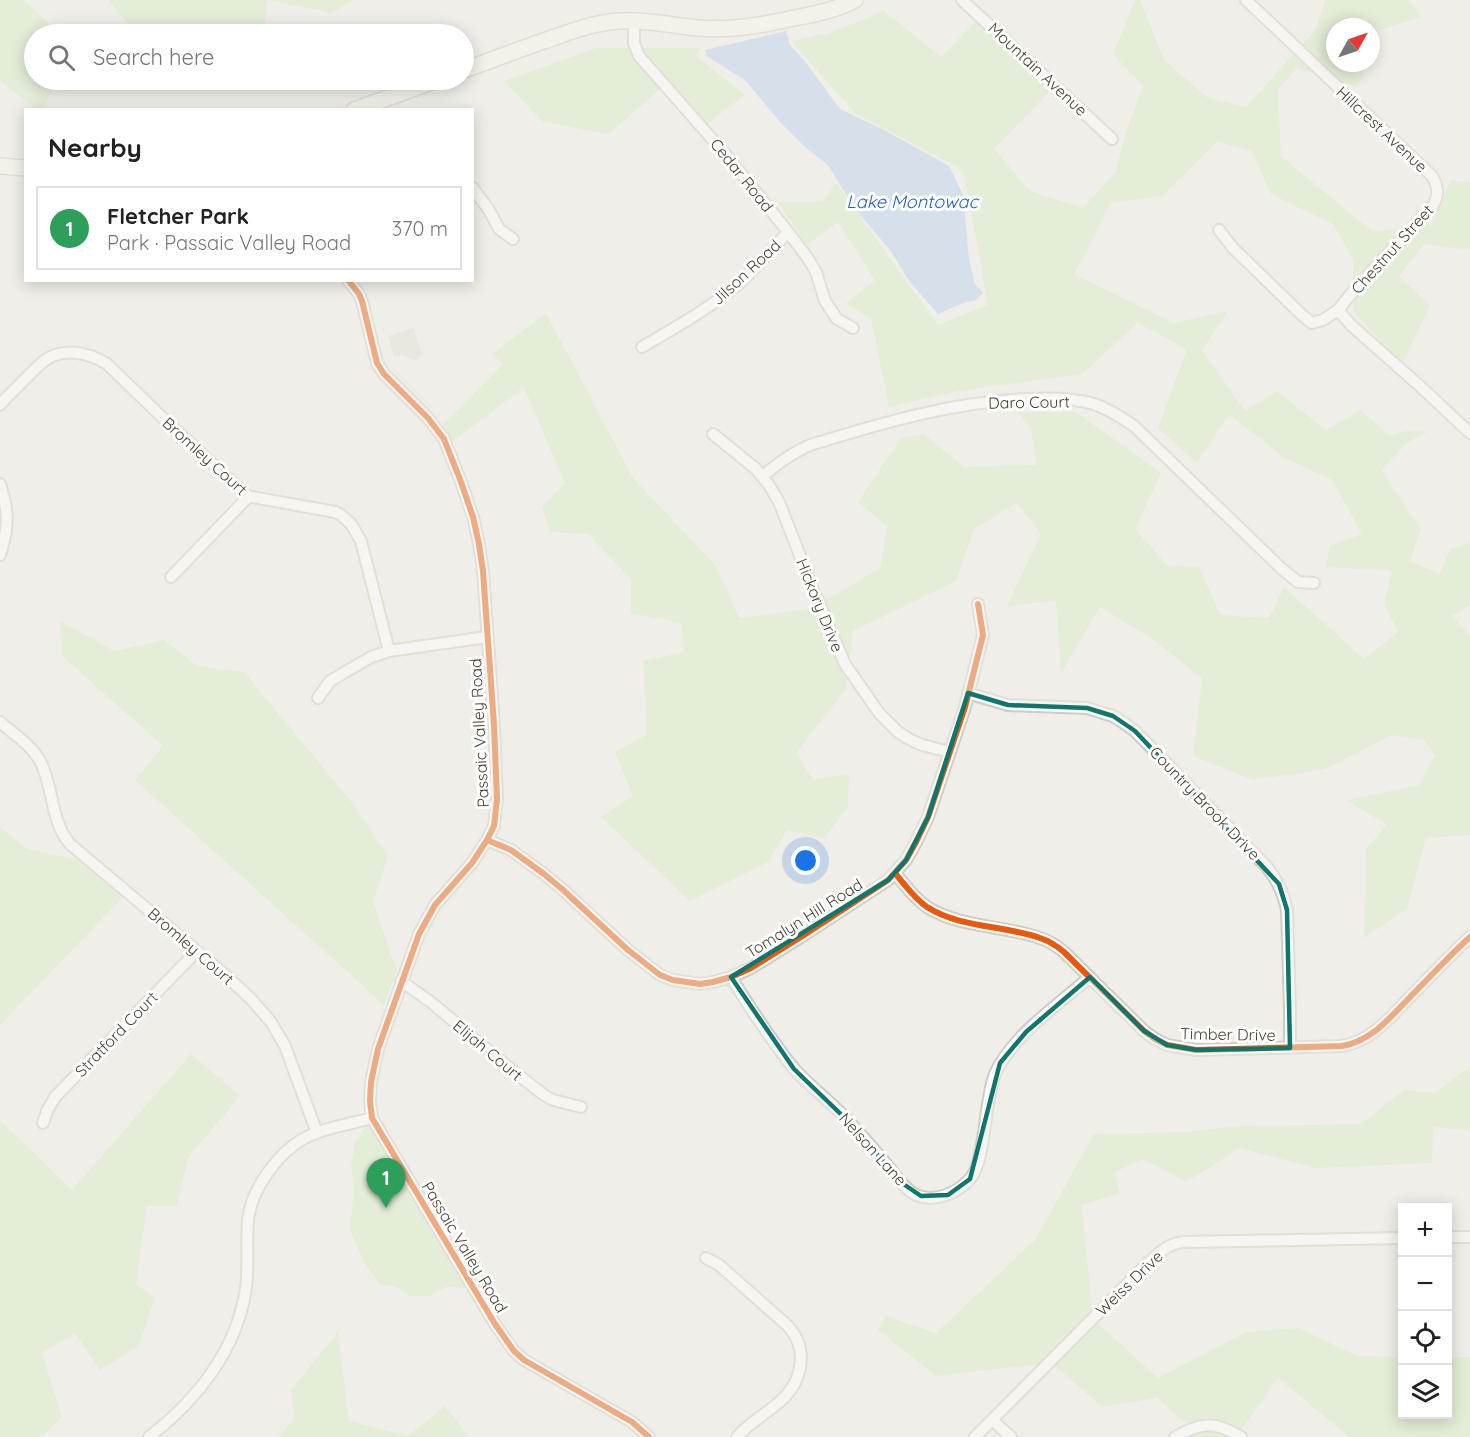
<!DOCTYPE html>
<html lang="en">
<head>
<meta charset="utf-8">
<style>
	body { margin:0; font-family:Quicksand,sans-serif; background:#f2f2f2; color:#222 }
	.controls { position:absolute; right:18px; bottom:18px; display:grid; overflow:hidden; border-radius:0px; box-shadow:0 3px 15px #0003 }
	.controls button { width:54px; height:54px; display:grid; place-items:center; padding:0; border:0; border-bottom:2px solid #e0e0e0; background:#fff; color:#222; font:30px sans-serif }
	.compass { position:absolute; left:1326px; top:18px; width:54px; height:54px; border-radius:50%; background:#fff; box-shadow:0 3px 15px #0003; rotate:50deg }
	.you { position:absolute; left:806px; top:861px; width:21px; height:21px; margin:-15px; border:4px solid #fff; border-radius:50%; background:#1a73e8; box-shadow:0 0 0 9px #1a73e833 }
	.badge { display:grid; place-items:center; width:39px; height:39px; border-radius:50%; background:#817e72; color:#fff; font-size:20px; font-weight:700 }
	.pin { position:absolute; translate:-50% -50px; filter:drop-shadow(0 2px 3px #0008) }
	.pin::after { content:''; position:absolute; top:32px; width:21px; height:18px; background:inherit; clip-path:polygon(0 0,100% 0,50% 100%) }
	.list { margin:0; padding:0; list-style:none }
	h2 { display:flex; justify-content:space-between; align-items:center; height:78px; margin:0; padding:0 24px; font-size:26px }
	h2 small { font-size:20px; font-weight:400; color:#767676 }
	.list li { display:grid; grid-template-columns:39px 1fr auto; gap:18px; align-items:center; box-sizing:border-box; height:84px; margin:0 12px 12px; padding:0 12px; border:2px solid #e0e0e0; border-radius:0px }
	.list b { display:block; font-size:22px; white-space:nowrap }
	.list p { margin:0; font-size:20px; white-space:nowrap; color:#767676 }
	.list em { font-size:20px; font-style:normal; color:#767676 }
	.icon { flex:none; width:33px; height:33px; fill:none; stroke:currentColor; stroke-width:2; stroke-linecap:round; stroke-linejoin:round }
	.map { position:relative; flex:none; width:1470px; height:1437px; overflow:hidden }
	.search { position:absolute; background:#fff; box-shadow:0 3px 15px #0003; left:24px; top:24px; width:450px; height:66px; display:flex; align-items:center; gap:15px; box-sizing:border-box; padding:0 21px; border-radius:33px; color:#767676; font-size:22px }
	.panel { position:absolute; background:#fff; box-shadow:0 3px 15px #0003; left:24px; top:108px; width:450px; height:174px; border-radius:0px }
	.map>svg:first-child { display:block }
	.green { fill:#d6ecc6 }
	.parking { fill:#dfddd8 }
	.water { fill:#b4cef0 }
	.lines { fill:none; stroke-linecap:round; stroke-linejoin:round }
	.minor-casing { stroke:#ceccc5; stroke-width:14 }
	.secondary-casing { stroke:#cfcdbe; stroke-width:18 }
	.minor { stroke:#fdfcfc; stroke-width:10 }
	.secondary { stroke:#f6f5ee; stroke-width:15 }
	.cycleway-casing { stroke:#fff; stroke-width:10 }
	.cycleway { stroke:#e8590c; stroke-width:6 }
	.marked { fill:none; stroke:#0f766e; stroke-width:4.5; stroke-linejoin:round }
	.labels { text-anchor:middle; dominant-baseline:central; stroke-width:6; stroke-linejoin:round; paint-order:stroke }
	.street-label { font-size:16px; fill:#454233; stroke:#fff }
	.water-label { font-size:18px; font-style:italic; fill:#2760b7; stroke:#fff }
</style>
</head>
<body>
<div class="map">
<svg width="1470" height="1437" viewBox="0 0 1470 1437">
	<rect width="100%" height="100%" fill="#f0eee8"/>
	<path class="green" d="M0,0H24L60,34H34V80H58L43,109H36L0,81Z
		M109,0H353L331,13L267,0L265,34H136Z
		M1135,0H1140L1164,60L1208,98L1246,107L1316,29L1325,0H1409L1421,17L1371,33V27H1335V63H1368L1357,87L1297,68L1278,89L1281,156L1373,232L1431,224L1451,180L1470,182V250L1424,244L1399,276L1430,306L1402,364L1353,311V260L1334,225L1271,194L1252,151L1217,142L1162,196L1111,203L1074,274L1173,323L1228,311L1202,350L1245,411L1277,391L1326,430L1360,410L1389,435L1411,430L1427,432L1407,443L1381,470L1421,529L1410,561L1440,574L1450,549L1470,543V606L1452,616L1470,636V835L1426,838L1407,909L1364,938L1366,849L1387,825L1347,800L1419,785L1435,756L1424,740L1392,735L1325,769L1253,780L1193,756L1202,678L1151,638L1100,607L1061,673L1056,601L1007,606L1041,534L1017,503L974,529L956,581L853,631L846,689L796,753L813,780L849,774L848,807L824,838L787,830L768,862L690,901L601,817L633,796L615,752L647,734L643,661L684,652L681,623L631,613V579L588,534L550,532L542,507L565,483L524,387L448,445L438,430L503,364L492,354L546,313L633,478L716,566L739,618L806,609L835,595L880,568L887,526L858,502L901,438L924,434L964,467L1036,465L1031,428L1018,412H1076L1161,473L1135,529L1167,565L1199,567L1220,615L1269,618L1284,587L1364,659L1398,632L1384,604L1392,571L1326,567L1330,546L1362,534L1332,480L1285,458L1229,415L1197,463L1158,428L1187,349L1138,323L1082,374L958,391L889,407L871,319L846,303L875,280L838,222L807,245L778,202H823L836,183L938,325L987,305L981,265L963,170L856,114L791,41L829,33L878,14L883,10L941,57L980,17L1055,86L994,149L1030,191L1083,208L1116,171L1125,135L1143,86L1113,54Z
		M596,48H701L696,56L745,95L704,126L667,83L609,134L543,122L504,81Z
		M60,621L114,651L164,640L197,666L244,672L355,806L388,856L373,902L397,971L384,1005L135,780L163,746L62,656Z
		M0,827L27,849L90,862L128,892L0,1025Z
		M191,1054L240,1096L188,1158L177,1206H147L136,1284L155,1298L139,1346L100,1370L75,1333L42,1353L62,1417L41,1437H0V1120L72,1190Z
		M1470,1067V1131L1433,1127L1432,1163L1316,1168L1240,1148L1186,1182L1144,1159L1115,1172L1120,1193L1082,1205L1093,1319L1158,1378L1246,1332L1299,1328L1357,1356L1402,1357V1414H1448V1357H1470V1437H1349L1278,1378L1236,1437H1184L1191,1428L1157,1398L1102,1407L1052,1363L936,1376L878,1330L886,1316L936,1333L1035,1240L1094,1134L1187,1132L1239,1126L1361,1124L1404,1090L1434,1093Z
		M369,1123L469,1288L446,1287L430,1296H410L396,1287L379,1284L364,1262L350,1229L354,1187L351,1165L355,1142Z
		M338,1332L349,1421L408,1436L445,1406L469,1437H278L294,1419L291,1390Z"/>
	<path class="parking" d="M414,328L422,354L416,361L403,355L394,357L388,336Z"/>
	<path class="water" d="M786,31L790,45L804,60L840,109L886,131L949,166L963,195L969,259L975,284L983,293L976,300L963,303L938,314L910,282L890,250L855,209L828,165L805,147L780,122L746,81L707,56L705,50Z"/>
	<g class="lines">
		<g class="minor-casing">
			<path id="minor" d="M962,0L1112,139
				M1246,0L1432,176C1439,187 1439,196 1432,207L1355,289L1338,310
				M634,21V43L639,56L727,156L788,232L807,257L816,272L825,301L837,319L853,328
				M472,187L489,210L499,229L513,239
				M1219,230L1233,248L1303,316L1312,323L1323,320L1338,310L1351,325L1423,389L1470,433
				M348,280L359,294L362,301L377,363L384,374L428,418L444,439L461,482L473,517L479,544L483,571L494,725L497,799L494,826L487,840L472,863L435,905L419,934L378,1049L371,1082L370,1101L372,1118L495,1324L514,1351L524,1360L632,1422L649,1437
				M642,347C674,328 707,310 736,286C755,270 771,250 788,232
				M0,405C7,396 16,389 23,381C30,374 37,367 44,361C63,346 89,353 107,364L166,421L247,496L335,512L341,515L351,524L361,541L389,651
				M713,434L756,469L769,485L779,502L815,594L845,664L879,713L898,732L909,739L922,745L950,752
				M763,476C778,463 792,453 810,445C882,423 955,401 1030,399C1052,398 1073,398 1094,404C1109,409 1121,417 1134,426L1282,569L1298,582L1314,583
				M0,484C9,512 9,527 0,555
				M171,577L249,496
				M968,693L1008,705L1087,708L1113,716L1124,723L1135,731L1267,867C1278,882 1283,892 1287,910L1290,1010V1048
				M318,698L330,681L371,657L389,651L487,637
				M0,722C13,733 32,746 40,761C54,787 50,821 70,844L223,973L251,999L271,1022L285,1046L317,1133
				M487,840L511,850L544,874L562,889L628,950L660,975L673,980L700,984L713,982L731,977L751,968L804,935L888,880L906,860L916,842L928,817L965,707L983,635L978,604
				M895,873C905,885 914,898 927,907C960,928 1003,925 1040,938C1049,941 1057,946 1064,952L1144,1031L1155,1039L1167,1045L1196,1050L1342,1046C1373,1041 1392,1015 1413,994C1432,975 1450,955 1470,937
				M731,977C744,999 757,1018 771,1038C779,1049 787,1061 796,1071C814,1090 835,1105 852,1125C862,1136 872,1147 882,1159C892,1170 902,1188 916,1195C935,1203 957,1193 970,1179C986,1161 984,1101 995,1074C1011,1037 1059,1004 1090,977
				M401,981L432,1003L508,1067L544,1095L553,1100L581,1107
				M43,1123L47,1111L55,1097L197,951
				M1448,1237H1470
				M706,1258L719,1265L788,1326C810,1351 802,1384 777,1404C764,1415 748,1424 737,1437
				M992,1420L1011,1437
				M149,1437C197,1400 237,1350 246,1288C249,1265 246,1243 248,1220C251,1190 277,1154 303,1139C323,1128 350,1124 372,1118
				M975,1437L1149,1262C1160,1252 1168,1244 1183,1242L1402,1238
				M1175,1437C1202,1422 1215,1421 1241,1437"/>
		</g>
		<g class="secondary-casing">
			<path id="secondary" d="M464,70C489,61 515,51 541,42C567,33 594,22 621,21C647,19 673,26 698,28C731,31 763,25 794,18C815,14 836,10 855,0
				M354,110L437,80
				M0,166L26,168"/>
		</g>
		<use href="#minor" class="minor"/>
		<use href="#secondary" class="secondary"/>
		<g class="cycleway-casing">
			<path id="cycleway" d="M348,280L359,294L362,301L377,363L384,374L428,418L444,439L461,482L473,517L479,544L483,571L494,725L497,799L494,826L487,840L472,863L435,905L419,934L378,1049L371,1082L370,1101L372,1118L495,1324L514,1351L524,1360L632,1422L649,1437
				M487,840L511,850L544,874L562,889L628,950L660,975L673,980L700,984L713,982L731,977L751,968L804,935L888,880L906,860L916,842L928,817L965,707L983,635L978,604
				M895,873C905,885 914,898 927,907C960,928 1003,925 1040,938C1049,941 1057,946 1064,952L1144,1031L1155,1039L1167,1045L1196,1050L1342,1046C1373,1041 1392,1015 1413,994C1432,975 1450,955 1470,937"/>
		</g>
		<use href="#cycleway" class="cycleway"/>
	</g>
	<path d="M0 0H1470V1437H0ZM968,693L1008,705L1087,708L1113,716L1135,731L1279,884L1287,910L1290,1048L1196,1050L1167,1045L1144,1031L1090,977L1026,1032L1000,1063L970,1179L948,1195L921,1196L902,1183L850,1123L794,1069L731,977L888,880L906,860L928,817Z" fill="#f0eee8" fill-opacity=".55" fill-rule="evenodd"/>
	<path class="marked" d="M968,693L1008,705L1087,708L1113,716L1135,731L1279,884L1287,910L1290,1048L1196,1050L1167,1045L1144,1031L1090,977L1026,1032L1000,1063L970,1179L948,1195L921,1196L902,1183L850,1123L794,1069L731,977L888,880L906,860L928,817Z"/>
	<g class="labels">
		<g class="street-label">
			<text transform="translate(1038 69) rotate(43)">Mountain Avenue</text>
			<text transform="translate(1382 129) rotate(43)">Hillcrest Avenue</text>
			<text transform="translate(742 175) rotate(51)">Cedar Road</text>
			<text transform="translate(1392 249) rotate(-48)">Chestnut Street</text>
			<text transform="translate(746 272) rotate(-43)">Jilson Road</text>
			<text transform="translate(1029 402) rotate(-1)">Daro Court</text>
			<text transform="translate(205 456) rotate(42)">Bromley Court</text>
			<text transform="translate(820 605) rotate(68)">Hickory Drive</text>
			<text transform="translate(479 733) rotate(-93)">Passaic Valley Road</text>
			<text transform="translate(1205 803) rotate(46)">Country Brook Drive</text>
			<text transform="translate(804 918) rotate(-32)">Tomalyn Hill Road</text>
			<text transform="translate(191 946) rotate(41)">Bromley Court</text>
			<text transform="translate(116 1034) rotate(-46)">Stratford Court</text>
			<text transform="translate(1228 1034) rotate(1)">Timber Drive</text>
			<text transform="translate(488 1050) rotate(40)">Elijah Court</text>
			<text transform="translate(873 1149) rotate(48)">Nelson Lane</text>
			<text transform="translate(465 1247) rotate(59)">Passaic Valley Road</text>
			<text transform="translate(1129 1283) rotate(-44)">Weiss Drive</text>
		</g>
		<g class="water-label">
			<text x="912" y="201">Lake Montowac</text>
		</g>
	</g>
</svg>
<div class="controls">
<button>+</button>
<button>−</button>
<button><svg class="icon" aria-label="locate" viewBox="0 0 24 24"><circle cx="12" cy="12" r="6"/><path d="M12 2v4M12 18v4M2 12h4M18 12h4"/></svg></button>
<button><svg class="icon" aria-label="layers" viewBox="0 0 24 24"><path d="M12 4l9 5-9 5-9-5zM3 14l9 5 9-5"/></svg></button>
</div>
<svg class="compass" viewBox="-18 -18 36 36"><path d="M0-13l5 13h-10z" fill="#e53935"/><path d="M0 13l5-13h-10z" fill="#767676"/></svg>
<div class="you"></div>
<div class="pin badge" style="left:386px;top:1208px;background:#2e9e5b">1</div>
<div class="search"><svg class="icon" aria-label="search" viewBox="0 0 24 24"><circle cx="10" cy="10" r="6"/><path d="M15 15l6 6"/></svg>Search here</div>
<section class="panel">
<h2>Nearby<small></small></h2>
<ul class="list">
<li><span class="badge" style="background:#2e9e5b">1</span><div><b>Fletcher Park</b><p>Park · Passaic Valley Road</p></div><em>370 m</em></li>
</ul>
</section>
</div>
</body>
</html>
